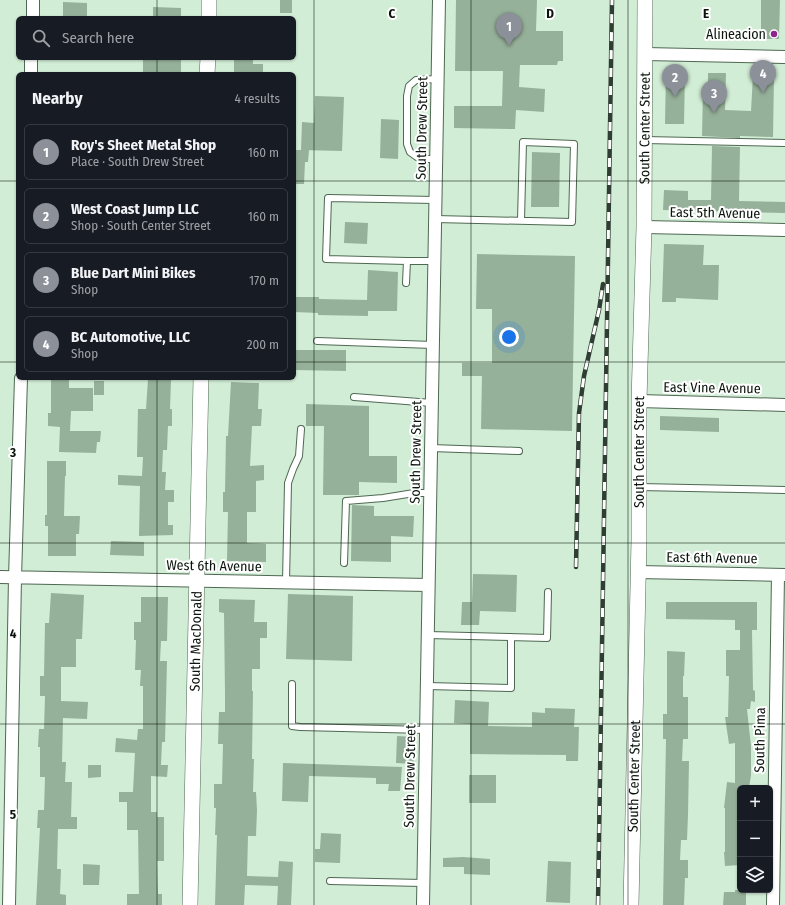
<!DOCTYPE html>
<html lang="en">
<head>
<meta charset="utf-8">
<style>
	body { margin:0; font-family:"Fira Sans Condensed",sans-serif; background:#242831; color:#f1f3f6 }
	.controls { position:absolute; right:12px; bottom:12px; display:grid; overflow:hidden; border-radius:6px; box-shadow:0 1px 3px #0004 }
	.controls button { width:36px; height:36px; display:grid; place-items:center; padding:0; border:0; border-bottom:1px solid #363941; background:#171b24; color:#f1f3f6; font:20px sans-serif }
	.you { position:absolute; left:509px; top:337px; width:14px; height:14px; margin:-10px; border:3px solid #fff; border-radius:50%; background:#1a73e8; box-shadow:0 0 0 6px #1a73e833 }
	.badge { display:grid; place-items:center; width:26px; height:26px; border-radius:50%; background:#8c9099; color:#fff; font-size:13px; font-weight:700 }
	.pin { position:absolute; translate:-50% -33px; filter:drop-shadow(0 1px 2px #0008) }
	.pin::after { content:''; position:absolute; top:21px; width:14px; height:12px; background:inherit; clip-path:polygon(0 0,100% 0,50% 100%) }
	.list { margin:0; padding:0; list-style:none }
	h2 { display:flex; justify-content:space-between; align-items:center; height:52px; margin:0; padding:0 16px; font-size:17px }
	h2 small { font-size:13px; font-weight:400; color:#9ea1a6 }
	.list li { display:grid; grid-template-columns:26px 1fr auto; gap:12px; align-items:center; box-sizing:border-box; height:56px; margin:0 8px 8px; padding:0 8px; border:1px solid #363941; border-radius:6px }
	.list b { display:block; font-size:15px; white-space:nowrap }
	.list p { margin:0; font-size:13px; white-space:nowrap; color:#9ea1a6 }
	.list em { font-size:13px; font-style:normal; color:#9ea1a6 }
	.icon { flex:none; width:22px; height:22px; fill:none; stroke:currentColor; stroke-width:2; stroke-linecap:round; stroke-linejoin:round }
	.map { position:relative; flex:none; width:785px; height:905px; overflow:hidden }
	.search { position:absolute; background:#171b24; box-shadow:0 1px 3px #0004; left:16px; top:16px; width:280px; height:44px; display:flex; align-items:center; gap:10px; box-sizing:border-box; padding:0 14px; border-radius:6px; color:#9ea1a6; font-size:15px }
	.panel { position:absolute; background:#171b24; box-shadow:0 1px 3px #0004; left:16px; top:72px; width:280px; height:308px; border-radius:6px }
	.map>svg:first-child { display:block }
	.building { fill:#96b19a }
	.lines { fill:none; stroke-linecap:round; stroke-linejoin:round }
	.service-casing { stroke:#4f6853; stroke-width:8 }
	.minor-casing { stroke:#4f6853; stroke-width:14 }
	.tertiary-casing { stroke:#4f6853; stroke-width:16 }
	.service { stroke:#fff; stroke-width:6 }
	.minor { stroke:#fff; stroke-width:12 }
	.tertiary { stroke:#fff; stroke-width:15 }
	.rail-casing { stroke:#303d32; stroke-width:4.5 }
	.rail { stroke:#fff; stroke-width:3; stroke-dasharray:9; stroke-linecap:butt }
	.grid { fill:none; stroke:#0a140c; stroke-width:1; stroke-opacity:0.55 }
	.poi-dot { fill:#8d258a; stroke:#fff; stroke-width:1.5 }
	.labels { text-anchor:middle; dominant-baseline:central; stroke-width:4; stroke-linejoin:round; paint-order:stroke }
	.poi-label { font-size:14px; fill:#0a140c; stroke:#fff; text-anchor:end }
	.street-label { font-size:14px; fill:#0a140c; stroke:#fff }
	.grid-label { font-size:13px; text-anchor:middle; font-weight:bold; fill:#0a140c; stroke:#fff; stroke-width:4; stroke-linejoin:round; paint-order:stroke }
</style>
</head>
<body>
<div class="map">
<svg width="785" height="905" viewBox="0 0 785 905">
	<rect width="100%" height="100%" fill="#d1edd5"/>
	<path class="building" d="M280,0H292V13H280Z
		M456,0H537L536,31H563V61H558L557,65H520L519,87L545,89L544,112L516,110L515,129L454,128V106H502L503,71H455Z
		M761,0H780L779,39H761Z
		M63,2L87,3V18H63Z
		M153,7L181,8V18H153Z
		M143,58H181V74H143Z
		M234,59H253V64H263V74H234Z
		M666,71H685L684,124H665Z
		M708,73H726L725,110L751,111L753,75L774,76L773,137L740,136V138L702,136L703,89L708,90Z
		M315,96L344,97L342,151L301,150L302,122L314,123Z
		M381,119L399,120L398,159L380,158Z
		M712,146L740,147L739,201L785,202V213L663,210L664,190L688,191V200H711Z
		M294,150H309L308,162H305L304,184H294Z
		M532,152L560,153L559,207H531Z
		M345,222L368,223L367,244L344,243Z
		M664,244L704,245L703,265H719L718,300L676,298V302H662Z
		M477,254L575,256L572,431L481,429L482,376H462V363H492V309H476Z
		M368,270L398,272L397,311H368V316L318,315V313L294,312V297H319V299L367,300Z
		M294,350H346V371L294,370Z
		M51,379H69V388H93V411H71L70,431H101L100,442H97L96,453L59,452L60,427L48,426V413H51Z
		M148,379L171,380L170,409H172V426H168L167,450H163L162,472H166L165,490H174V502H168V525H173V535L139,536L140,486L118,485V475L142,476L143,457H137L138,409H146Z
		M94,381H104V395H94Z
		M231,382L259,383L258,409H262L261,426H252L250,466L264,465V480L256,481V512H247V543L266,544V562L227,561L228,512H223V492H225L226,436H228Z
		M306,404L369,406V456H397V483L359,482V495H323L324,426H306Z
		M660,416L719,418V432L660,430Z
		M47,461H66V476H65L64,516H80L79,534H76V556H48V526H45V515H47Z
		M352,505L374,506V516H414L413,537L391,536V562L351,561Z
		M111,541L144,542V556L110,555Z
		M473,574L517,575L516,612L480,611L479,625H461L462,602H472Z
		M51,593L84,595L82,639H76V667H61V701L88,702L87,719L63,718L62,762H66L65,782H72L71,817H77V829H58L57,869H61L60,894L66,895V905H36L40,828H37L38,810H44L45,777H40V747H38L39,729H44L45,696H40V676H44L45,623H49Z
		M288,594L353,596L352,661L286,659Z
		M141,597H168L167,641H161L160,661H167L165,742H162L161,765H168L167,777L151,776V812H157V817H164V861H157L158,894H162V905H127V894H139L138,830H127V802H119V792H133L135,753L115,752L116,738L137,740L138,729H143V686H140L141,670H135L136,640H134V622H141Z
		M219,599L255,600L254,622H267V638H260V669H252V691H253L252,759H254L253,792H256L257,810L256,836H248L247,876L278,877L279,861L293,862L291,905H277L278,886L245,885L244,905H215L217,835H215L216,808H214V784H222L223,744H218L219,712H225V693L224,613L219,612Z
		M666,602H757V630H752L753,690L755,691V702L751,701L750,709H747L751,746V775L749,788H740V865L725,866L724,852H725V808H724L727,782L735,783V743L729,744L725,717H728L729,676H726V650H740V630H735V620L666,619Z
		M667,651L685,652L684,676H683V697H688V739H683L682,761H689L688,815L687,840H681L680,860H688V878H685L684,905H663L666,739H663V714H667Z
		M455,700L489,702L488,726L532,727V712L545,713V708L575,709L574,727H579L578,761H566V755L470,754V724L454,723Z
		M397,736L415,737L414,764L396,763Z
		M283,763L402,767L400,791H388L389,784H376V778L309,776L308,802L282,801Z
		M88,765H101V777L88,778Z
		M469,775H496V803H469Z
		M321,833L341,834L340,863L315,862V849H320Z
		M463,857L490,859V875L464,874V867H443V858Z
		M548,861L571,862L570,903L546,902Z
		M83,864L100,865L99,885H83Z
		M735,890H746V905H723L724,892H735Z"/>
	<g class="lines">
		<g class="service-casing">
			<path id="service" d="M645,140L785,143
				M436,159H426L417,157L410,152L407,144V96L409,86L416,80L438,79
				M435,219L572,222L574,144L523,142L521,220
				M407,261L326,259L328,198L435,200
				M406,283L407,261H434
				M317,341L433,345
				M354,397L432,403
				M431,448L519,451
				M639,487L785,490
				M344,563L346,501L383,498L414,493H430
				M286,582L288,483L293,469L299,456L301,429
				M428,635L547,638L548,592
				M292,684V726L300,727L426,730
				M427,686L511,688V637
				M330,881L423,883"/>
		</g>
		<g class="minor-casing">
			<path id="minor" d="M33,18V0
				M645,54L785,57
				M31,74V58
				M644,227L785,230
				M639,401L785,405
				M638,572L785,575
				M0,577L428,585
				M9,905L15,578L21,378
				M423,905L439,0
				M773,905L778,575"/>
		</g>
		<g class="tertiary-casing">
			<g id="tertiary">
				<path d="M209,18V0"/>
				<path d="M207,74L208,58"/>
				<path id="s1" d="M190,905L201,378"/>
				<path id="s2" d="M631,905L639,540V401L644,227L645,0"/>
			</g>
		</g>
		<use href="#service" class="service"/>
		<use href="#minor" class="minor"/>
		<use href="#tertiary" class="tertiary"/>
		<g class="rail-casing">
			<path id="rail" d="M576,567L579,413L584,376L599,310L603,284
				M598,905L612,0"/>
		</g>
		<use href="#rail" class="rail"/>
	</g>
	<path class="grid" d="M157,0V18M314,0V905M471,0V905M628,0V905M157,58V74M0,181H18M294,181H785M0,362H18M294,362H785M157,378V905M0,543H785M0,724H785"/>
	<circle class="poi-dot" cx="774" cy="34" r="4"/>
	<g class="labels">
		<g class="poi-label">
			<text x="766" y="34">Alineacion</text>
		</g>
		<g class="street-label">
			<text transform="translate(422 128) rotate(-89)">South Drew Street</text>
			<text stroke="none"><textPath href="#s2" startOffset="777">South Center Street</textPath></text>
			<text transform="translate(715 213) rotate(1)">East 5th Avenue</text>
			<text transform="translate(712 388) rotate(1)">East Vine Avenue</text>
			<text transform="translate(416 452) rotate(-89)">South Drew Street</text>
			<text stroke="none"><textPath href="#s2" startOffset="453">South Center Street</textPath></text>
			<text transform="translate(712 558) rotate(1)">East 6th Avenue</text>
			<text transform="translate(214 566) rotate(1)">West 6th Avenue</text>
			<text stroke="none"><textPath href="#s1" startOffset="264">South MacDonald</textPath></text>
			<text transform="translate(760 740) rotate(-89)">South Pima</text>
			<text transform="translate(410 776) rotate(-89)">South Drew Street</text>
			<text stroke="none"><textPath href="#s2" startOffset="129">South Center Street</textPath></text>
		</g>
	</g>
	<g class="grid-label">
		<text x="392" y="18">C</text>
		<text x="550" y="18">D</text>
		<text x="706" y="18">E</text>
		<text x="13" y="457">3</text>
		<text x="13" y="638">4</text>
		<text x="13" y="819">5</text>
	</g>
</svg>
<div class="controls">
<button>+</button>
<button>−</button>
<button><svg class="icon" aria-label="layers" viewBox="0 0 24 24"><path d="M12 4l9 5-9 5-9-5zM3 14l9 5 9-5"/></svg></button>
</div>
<div class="you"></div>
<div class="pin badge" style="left:509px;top:46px">1</div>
<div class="pin badge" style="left:675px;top:97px">2</div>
<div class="pin badge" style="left:714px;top:113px">3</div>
<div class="pin badge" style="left:763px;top:93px">4</div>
<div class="search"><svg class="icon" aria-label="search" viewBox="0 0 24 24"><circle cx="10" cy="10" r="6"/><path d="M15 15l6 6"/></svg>Search here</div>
<section class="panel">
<h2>Nearby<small>4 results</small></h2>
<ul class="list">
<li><span class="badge">1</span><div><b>Roy's Sheet Metal Shop</b><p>Place · South Drew Street</p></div><em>160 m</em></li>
<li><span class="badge">2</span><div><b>West Coast Jump LLC</b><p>Shop · South Center Street</p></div><em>160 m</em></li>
<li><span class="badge">3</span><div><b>Blue Dart Mini Bikes</b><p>Shop</p></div><em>170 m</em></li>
<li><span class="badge">4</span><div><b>BC Automotive, LLC</b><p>Shop</p></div><em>200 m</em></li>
</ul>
</section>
</div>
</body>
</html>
